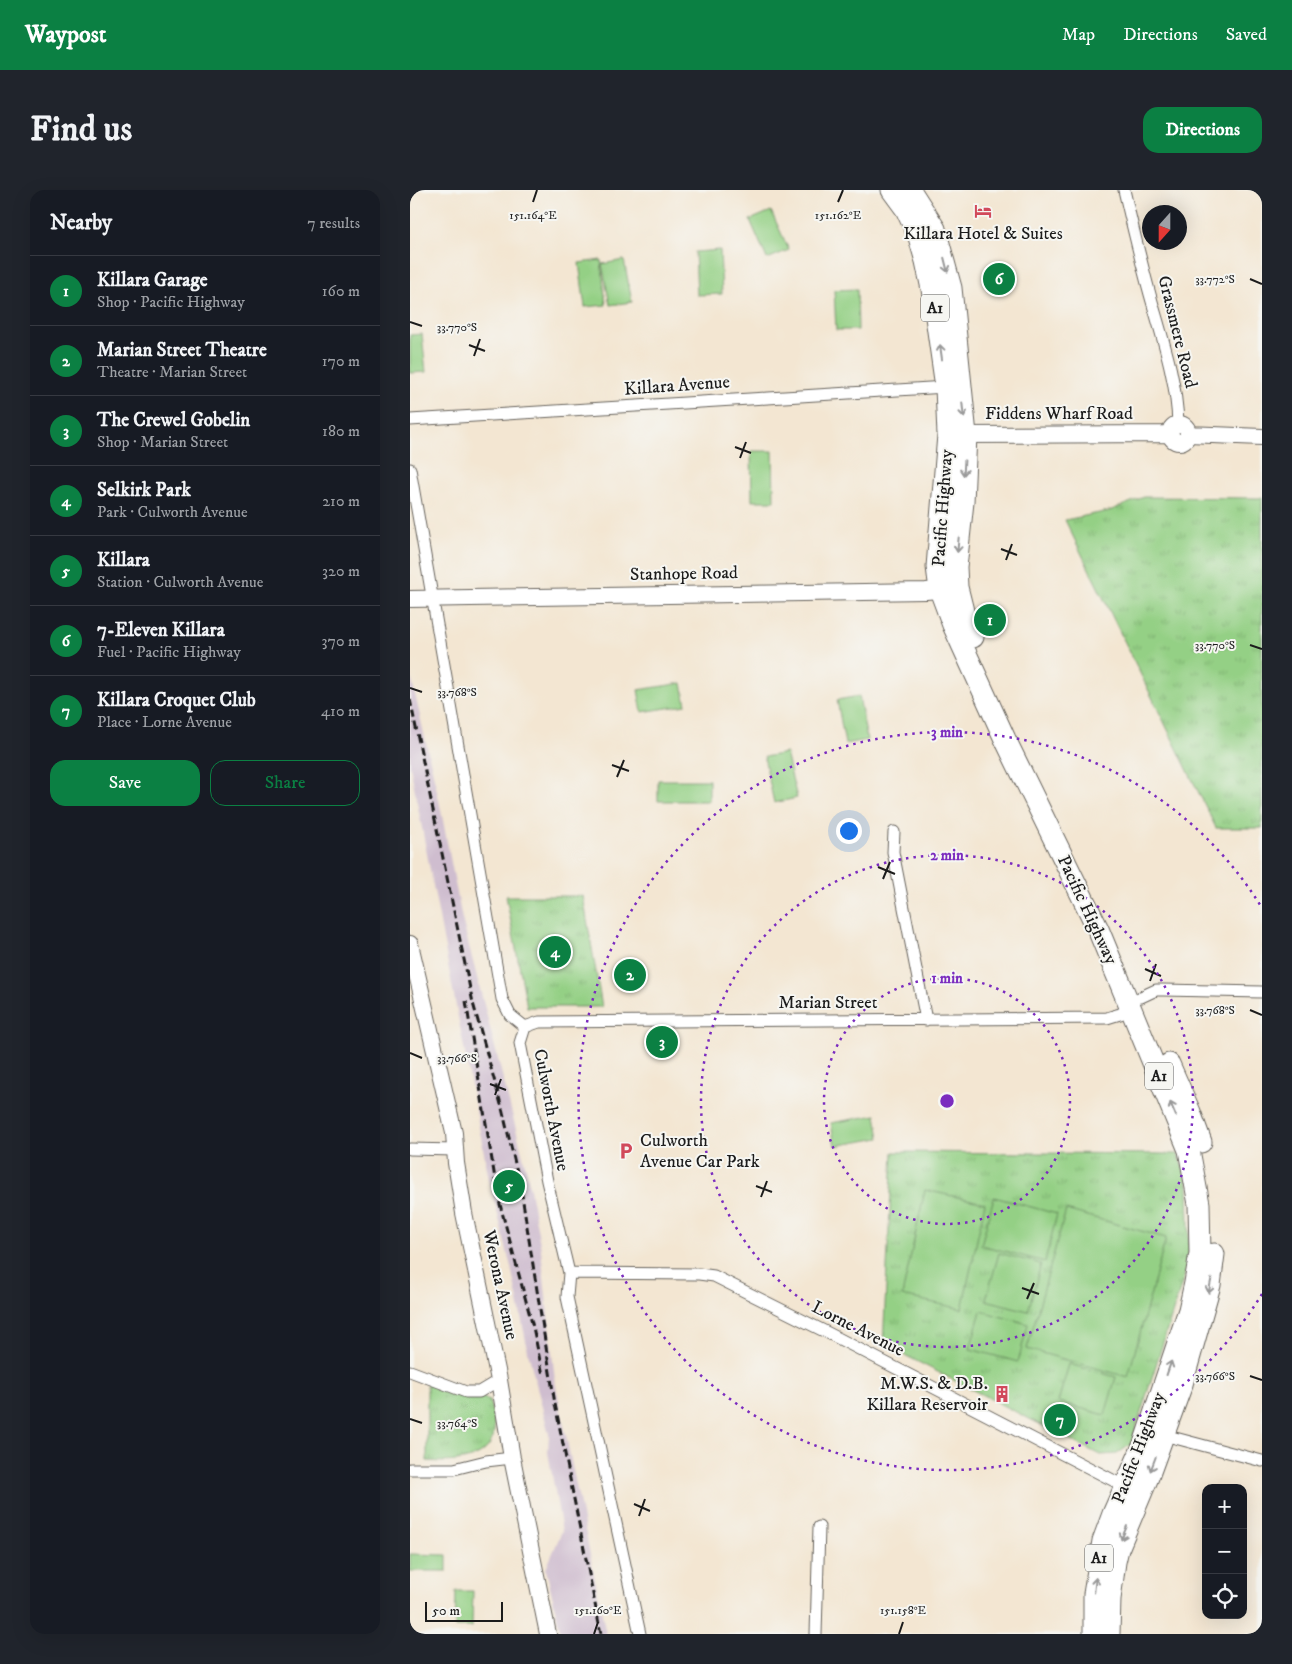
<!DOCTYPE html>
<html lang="en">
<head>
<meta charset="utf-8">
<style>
	body { margin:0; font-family:"IM FELL DW Pica",serif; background:#20242c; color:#f1f3f6 }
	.controls { position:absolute; right:15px; bottom:15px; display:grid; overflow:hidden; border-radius:10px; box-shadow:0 5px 20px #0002 }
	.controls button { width:45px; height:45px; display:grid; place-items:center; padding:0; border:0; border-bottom:1px solid #363941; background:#171b24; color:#f1f3f6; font:25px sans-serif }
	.compass { position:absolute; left:732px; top:15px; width:45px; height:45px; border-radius:50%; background:#171b24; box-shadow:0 5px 20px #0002; rotate:201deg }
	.scale { position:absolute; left:15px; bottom:12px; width:78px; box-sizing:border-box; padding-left:5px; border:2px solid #1c1c1c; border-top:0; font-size:14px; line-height:18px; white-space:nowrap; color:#1c1c1c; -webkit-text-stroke:4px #f6f6f2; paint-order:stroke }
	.you { position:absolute; left:438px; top:640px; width:18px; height:18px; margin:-12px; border:4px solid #fff; border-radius:50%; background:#1a73e8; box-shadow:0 0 0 8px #1a73e833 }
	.badge { display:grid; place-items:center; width:32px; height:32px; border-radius:50%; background:#0b8043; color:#fff; font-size:16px; font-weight:700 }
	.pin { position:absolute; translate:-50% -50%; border:2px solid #fff; box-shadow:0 1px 5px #0006 }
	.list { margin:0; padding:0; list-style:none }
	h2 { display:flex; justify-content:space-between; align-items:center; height:65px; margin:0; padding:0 20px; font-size:21px }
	h2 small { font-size:16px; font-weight:400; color:#9ea1a6 }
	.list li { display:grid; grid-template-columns:32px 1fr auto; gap:15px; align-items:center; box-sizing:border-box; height:70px; padding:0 20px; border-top:1px solid #363941 }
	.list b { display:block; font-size:19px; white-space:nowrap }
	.list p { margin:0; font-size:16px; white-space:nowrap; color:#9ea1a6 }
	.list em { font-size:16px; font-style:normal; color:#9ea1a6 }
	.actions { display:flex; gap:10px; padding:15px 20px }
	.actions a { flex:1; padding:11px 0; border:1px solid #0b8043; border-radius:15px; text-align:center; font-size:18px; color:#0b8043 }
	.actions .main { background:#0b8043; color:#fff }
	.icon { flex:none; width:28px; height:28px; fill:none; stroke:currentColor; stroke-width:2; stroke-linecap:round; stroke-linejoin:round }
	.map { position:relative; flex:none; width:852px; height:1444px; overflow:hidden; border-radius:15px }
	header { display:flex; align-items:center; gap:30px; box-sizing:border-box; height:70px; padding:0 25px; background:#0b8043; color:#fff }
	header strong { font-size:24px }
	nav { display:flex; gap:28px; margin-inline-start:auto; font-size:18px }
	.intro { display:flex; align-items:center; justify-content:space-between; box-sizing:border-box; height:120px; padding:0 30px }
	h1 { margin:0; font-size:35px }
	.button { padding:12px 22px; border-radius:15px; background:#0b8043; color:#fff; font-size:18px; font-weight:700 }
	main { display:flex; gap:30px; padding:0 30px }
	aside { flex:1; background:#171b24; border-radius:15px; box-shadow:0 5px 20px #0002 }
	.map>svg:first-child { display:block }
	.railway { fill:#cfbdcf }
	.grass { fill:url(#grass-tufts); stroke:#587650 }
	.pitch { fill:#94d085; stroke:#587650 }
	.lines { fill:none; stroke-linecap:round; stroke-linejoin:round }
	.street-casing { stroke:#67635c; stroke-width:13 }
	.secondary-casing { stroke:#67635c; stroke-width:18 }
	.highway-casing { stroke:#67635c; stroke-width:23 }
	.street { stroke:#fff; stroke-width:11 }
	.secondary { stroke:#fff; stroke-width:16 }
	.highway { stroke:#fff; stroke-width:21 }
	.rail { stroke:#1c1c1c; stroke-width:3; stroke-dasharray:8 4; stroke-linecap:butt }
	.oneway { stroke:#999 }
	.ticks { fill:none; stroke:#1c1c1c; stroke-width:2 }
	.ring { fill:none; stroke:#7b2cbf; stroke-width:2.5; stroke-dasharray:2.5 5 }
	.labels { text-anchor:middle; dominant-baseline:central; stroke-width:4; stroke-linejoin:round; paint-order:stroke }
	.shield { fill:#f6f6f2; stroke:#5d5d5c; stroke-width:1 }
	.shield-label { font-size:16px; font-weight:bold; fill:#1c1c1c }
	.poi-label { font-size:18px; fill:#1c1c1c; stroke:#f6f6f2 }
	.street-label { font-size:18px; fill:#1c1c1c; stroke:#f6f6f2 }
	.ticks-label { font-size:12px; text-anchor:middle; fill:#1c1c1c; stroke:#f6f6f2; stroke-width:4; stroke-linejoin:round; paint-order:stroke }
	.centre { fill:#7b2cbf; stroke:#f6f6f2; stroke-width:2.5 }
	.ring-label { font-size:15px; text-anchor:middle; font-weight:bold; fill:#7b2cbf; stroke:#f6f6f2; stroke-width:4; stroke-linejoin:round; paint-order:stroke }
</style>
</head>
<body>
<header>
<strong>Waypost</strong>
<nav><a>Map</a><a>Directions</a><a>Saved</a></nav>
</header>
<div class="intro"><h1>Find us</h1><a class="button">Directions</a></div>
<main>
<aside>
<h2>Nearby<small>7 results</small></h2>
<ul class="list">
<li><span class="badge">1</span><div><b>Killara Garage</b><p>Shop · Pacific Highway</p></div><em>160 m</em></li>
<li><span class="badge">2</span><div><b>Marian Street Theatre</b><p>Theatre · Marian Street</p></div><em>170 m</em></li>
<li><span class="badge">3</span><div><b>The Crewel Gobelin</b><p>Shop · Marian Street</p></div><em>180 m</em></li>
<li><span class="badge">4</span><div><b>Selkirk Park</b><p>Park · Culworth Avenue</p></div><em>210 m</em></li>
<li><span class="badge">5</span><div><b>Killara</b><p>Station · Culworth Avenue</p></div><em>320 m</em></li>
<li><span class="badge">6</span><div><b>7-Eleven Killara</b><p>Fuel · Pacific Highway</p></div><em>370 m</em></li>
<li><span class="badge">7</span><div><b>Killara Croquet Club</b><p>Place · Lorne Avenue</p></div><em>410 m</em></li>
</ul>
<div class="actions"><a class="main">Save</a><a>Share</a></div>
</aside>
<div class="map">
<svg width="852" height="1444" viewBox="0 0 852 1444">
	<defs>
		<pattern id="grass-tufts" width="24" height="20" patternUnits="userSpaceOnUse" patternTransform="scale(1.25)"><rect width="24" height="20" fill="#94d085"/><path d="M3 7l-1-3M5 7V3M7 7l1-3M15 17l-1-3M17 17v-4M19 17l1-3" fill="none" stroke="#7fb272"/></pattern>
	</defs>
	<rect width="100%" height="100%" fill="#f6f6f2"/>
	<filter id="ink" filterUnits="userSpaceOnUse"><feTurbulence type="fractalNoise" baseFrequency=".02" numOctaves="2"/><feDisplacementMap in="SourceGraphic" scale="10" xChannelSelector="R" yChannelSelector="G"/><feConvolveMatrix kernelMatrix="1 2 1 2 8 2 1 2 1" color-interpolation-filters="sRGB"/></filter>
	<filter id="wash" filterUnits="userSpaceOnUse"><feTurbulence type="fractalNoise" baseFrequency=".0096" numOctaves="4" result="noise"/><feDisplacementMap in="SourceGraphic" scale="20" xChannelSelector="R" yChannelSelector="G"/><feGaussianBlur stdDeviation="1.12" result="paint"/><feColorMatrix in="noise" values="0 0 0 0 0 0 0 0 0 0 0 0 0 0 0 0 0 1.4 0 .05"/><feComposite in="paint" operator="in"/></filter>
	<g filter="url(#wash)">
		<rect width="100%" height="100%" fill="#f3e6d2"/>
		<path class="railway" d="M0,482L29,610L52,729L116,978L131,1059L145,1191L196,1444H151L136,1379L152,1341L138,1262L139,1244L119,1166L101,1077L79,989L0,575Z"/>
		<path class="grass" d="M734,307L852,308V638H806L655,330L699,321Z
			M96,706H173L192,817H117Z
			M483,962L768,964L778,993L779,1040L778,1074L721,1254L707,1264L690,1265L473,1154Z
			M17,1192L70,1206L79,1211C98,1264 62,1275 17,1271Z"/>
		<path class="pitch" d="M361,21L379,60L357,69L340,30Z
			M310,60L312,104L287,105L285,62Z
			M191,70L196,115L175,117L169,73Z
			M214,70L222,112L200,115L192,74Z
			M447,99L448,140H426L424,100Z
			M12,144L16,182L0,183V145Z
			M341,261H363L364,311H342Z
			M272,493L276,515L232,522L228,500Z
			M449,506L457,550L435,554L427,510Z
			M376,563L387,608L364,613L354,567Z
			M248,590H299V611H248Z
			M466,925L470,948L425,956L421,933Z
			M515,1000L575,1013L552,1119L492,1106Z
			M584,1007L647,1024L635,1072L571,1055Z
			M656,1020L756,1048L718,1187L617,1159Z
			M589,1063L631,1074L618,1121L576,1110Z
			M571,1121L618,1134L608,1172L560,1159Z
			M659,1174L706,1187L695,1225L648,1212Z
			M0,1364L37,1365V1381H0Z
			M46,1401H63L62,1437H45Z"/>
	</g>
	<g filter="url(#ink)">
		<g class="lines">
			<g class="street-casing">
				<path id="street" d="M714,0C723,38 732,77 743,115C754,153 767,194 768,234
					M0,230L536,197
					M0,279L92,809L100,825L115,837
					M484,642L483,662L516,830
					M731,807L746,800H753L852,802
					M115,837L110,853L137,991L159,1083L157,1107L230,1444
					M115,837L129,832L697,828L710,824L720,819
					M0,959L45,960
					M159,1083L289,1084L304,1086L420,1144L718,1298
					M0,1181L56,1202H69L89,1190
					M750,1244L852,1271
					M0,1279H44L76,1271L102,1268
					M406,1444L409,1337"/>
			</g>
			<g class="secondary-casing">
				<path id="secondary" d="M760 243a9 9 0 1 1 18 0a9 9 0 1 1-18 0Z
					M778,244L852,247
					M545,245L761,244
					M0,409L516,401L540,399
					M0,754L44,943L46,973L54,1023L89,1190L102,1268L138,1444"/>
			</g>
			<g class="highway-casing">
				<path id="highway" d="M482,0L496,19L509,47L516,71L522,99L536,197L538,245L527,377L530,400L543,435L595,549L688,739L779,960L789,1014L790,1063L785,1093L779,1120L734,1254L703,1324L693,1351L684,1404V1444
					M500,0L525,39L541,98L556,245L553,312L546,377L547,397L555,429L563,447
					M759,874L780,922L791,952
					M699,1444L700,1409L705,1372L708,1359L738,1287L772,1194L800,1095L804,1064"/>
			</g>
			<use href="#street" class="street"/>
			<use href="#secondary" class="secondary"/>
			<use href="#highway" class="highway"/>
			<path class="rail" d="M0,509L63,813L92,918L111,999L145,1214L191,1444
				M56,811L88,1007L123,1137L133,1185"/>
		</g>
		<defs><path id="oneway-shaft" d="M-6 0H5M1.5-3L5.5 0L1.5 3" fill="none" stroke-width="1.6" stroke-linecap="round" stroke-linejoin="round" transform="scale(1.25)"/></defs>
		<g class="oneway">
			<use href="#oneway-shaft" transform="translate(536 75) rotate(76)"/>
			<use href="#oneway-shaft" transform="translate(531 162) rotate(-98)"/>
			<use href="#oneway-shaft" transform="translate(553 220) rotate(84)"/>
			<use href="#oneway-shaft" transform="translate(554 278) rotate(93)"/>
			<use href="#oneway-shaft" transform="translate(548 355) rotate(95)"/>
			<use href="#oneway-shaft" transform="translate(763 919) rotate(-113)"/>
			<use href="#oneway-shaft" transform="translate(800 1096) rotate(101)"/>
			<use href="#oneway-shaft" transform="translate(759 1178) rotate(-71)"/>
			<use href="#oneway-shaft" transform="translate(743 1274) rotate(111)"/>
			<use href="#oneway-shaft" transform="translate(714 1343) rotate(113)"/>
			<use href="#oneway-shaft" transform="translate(685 1395) rotate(-84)"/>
		</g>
	</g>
	<path class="ticks" d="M123,12L127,0M428,12L433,0M840,89L852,94M0,132L12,136M59,155L75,161M64,166L70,149M325,257L341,263M330,268L336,252M591,359L607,365M596,370L602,354M840,455L852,459M0,498L12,502M202,575L219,581M207,587L214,570M468,677L485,684M473,689L480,672M735,779L751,786M740,791L746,774M840,820L852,825M0,863L12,868M80,894L96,900M85,905L91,889M346,996L362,1002M351,1007L357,991M612,1098L629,1104M617,1109L624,1093M840,1186L852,1190M0,1229L12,1233M224,1314L240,1321M229,1326L235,1309M184,1444L188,1432M489,1444L493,1432"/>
	<g class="ring">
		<circle cx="537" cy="911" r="123"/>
		<circle cx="537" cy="911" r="246"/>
		<path d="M852 1104A369 369 0 1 1 852 718"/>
	</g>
	<defs>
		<g id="hotel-bare" transform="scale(1.35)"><path d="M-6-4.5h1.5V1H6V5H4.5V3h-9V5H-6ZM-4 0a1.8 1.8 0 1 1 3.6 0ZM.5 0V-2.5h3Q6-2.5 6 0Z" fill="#d1495b" stroke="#f6f6f2" stroke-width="2.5" paint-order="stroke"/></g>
		<g id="parking-bare" transform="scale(1.35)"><path d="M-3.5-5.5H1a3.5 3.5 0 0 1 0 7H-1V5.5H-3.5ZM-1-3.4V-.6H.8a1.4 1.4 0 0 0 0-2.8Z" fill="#d1495b" stroke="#f6f6f2" stroke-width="2.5" paint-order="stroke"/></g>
		<g id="building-bare" transform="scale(1.35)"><path d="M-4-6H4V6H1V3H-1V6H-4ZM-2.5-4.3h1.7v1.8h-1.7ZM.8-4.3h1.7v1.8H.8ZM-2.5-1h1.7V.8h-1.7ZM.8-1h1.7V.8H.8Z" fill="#d1495b" stroke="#f6f6f2" stroke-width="2.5" paint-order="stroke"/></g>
	</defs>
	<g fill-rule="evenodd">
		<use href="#hotel-bare" x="573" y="21"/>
		<use href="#parking-bare" x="216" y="961"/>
		<use href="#building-bare" x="592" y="1204"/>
	</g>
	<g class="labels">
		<g class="shield">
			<rect x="511" y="104.5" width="28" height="27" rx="4"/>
			<rect x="735" y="872.5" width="28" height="27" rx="4"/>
			<rect x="675" y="1354.5" width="28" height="27" rx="4"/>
		</g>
		<g class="shield-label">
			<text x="525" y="118">A1</text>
			<text x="749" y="886">A1</text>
			<text x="689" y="1368">A1</text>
		</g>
		<g class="poi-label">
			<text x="573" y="44">Killara Hotel &amp; Suites</text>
			<text x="230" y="951" text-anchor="start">Culworth<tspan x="230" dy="21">Avenue Car Park</tspan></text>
			<text x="578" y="1194" text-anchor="end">M.W.S. &amp; D.B.<tspan x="578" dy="21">Killara Reservoir</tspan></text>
		</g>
		<g class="street-label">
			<text transform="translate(767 142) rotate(76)">Grassmere Road</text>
			<text transform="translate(267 196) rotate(-4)">Killara Avenue</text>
			<text x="649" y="224">Fiddens Wharf Road</text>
			<text transform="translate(533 318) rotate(-86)">Pacific Highway</text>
			<text transform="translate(274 384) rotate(-1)">Stanhope Road</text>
			<text transform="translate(677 720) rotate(65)">Pacific Highway</text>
			<text x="418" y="813">Marian Street</text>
			<text transform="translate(141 920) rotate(79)">Culworth Avenue</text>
			<text transform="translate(90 1095) rotate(78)">Werona Avenue</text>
			<text transform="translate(448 1139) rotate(27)">Lorne Avenue</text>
			<text transform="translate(729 1258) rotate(-69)">Pacific Highway</text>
		</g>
	</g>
	<g class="ticks-label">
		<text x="123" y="29">151.164°E</text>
		<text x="428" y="29">151.162°E</text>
		<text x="805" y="93">33.772°S</text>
		<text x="47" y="141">33.770°S</text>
		<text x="805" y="459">33.770°S</text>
		<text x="47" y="506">33.768°S</text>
		<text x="805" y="824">33.768°S</text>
		<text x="47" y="872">33.766°S</text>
		<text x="805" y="1190">33.766°S</text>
		<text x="47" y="1237">33.764°S</text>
		<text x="188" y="1424">151.160°E</text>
		<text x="493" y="1424">151.158°E</text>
	</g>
	<circle cx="537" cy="911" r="8" class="centre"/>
	<g class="ring-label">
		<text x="537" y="547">3 min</text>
		<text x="537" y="670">2 min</text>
		<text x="537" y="793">1 min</text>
	</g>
</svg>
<div class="controls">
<button>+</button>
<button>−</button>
<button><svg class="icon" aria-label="locate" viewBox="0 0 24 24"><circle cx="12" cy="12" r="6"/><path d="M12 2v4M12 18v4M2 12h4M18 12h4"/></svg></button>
</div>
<svg class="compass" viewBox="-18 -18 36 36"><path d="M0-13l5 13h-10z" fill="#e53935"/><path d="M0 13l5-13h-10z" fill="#9ea1a6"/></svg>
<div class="scale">50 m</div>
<div class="you"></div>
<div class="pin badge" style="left:580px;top:430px">1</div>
<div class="pin badge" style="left:220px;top:785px">2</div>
<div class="pin badge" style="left:252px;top:852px">3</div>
<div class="pin badge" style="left:145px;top:762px">4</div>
<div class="pin badge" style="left:99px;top:996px">5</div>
<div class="pin badge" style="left:589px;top:89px">6</div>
<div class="pin badge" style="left:650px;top:1230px">7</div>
</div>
</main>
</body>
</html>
